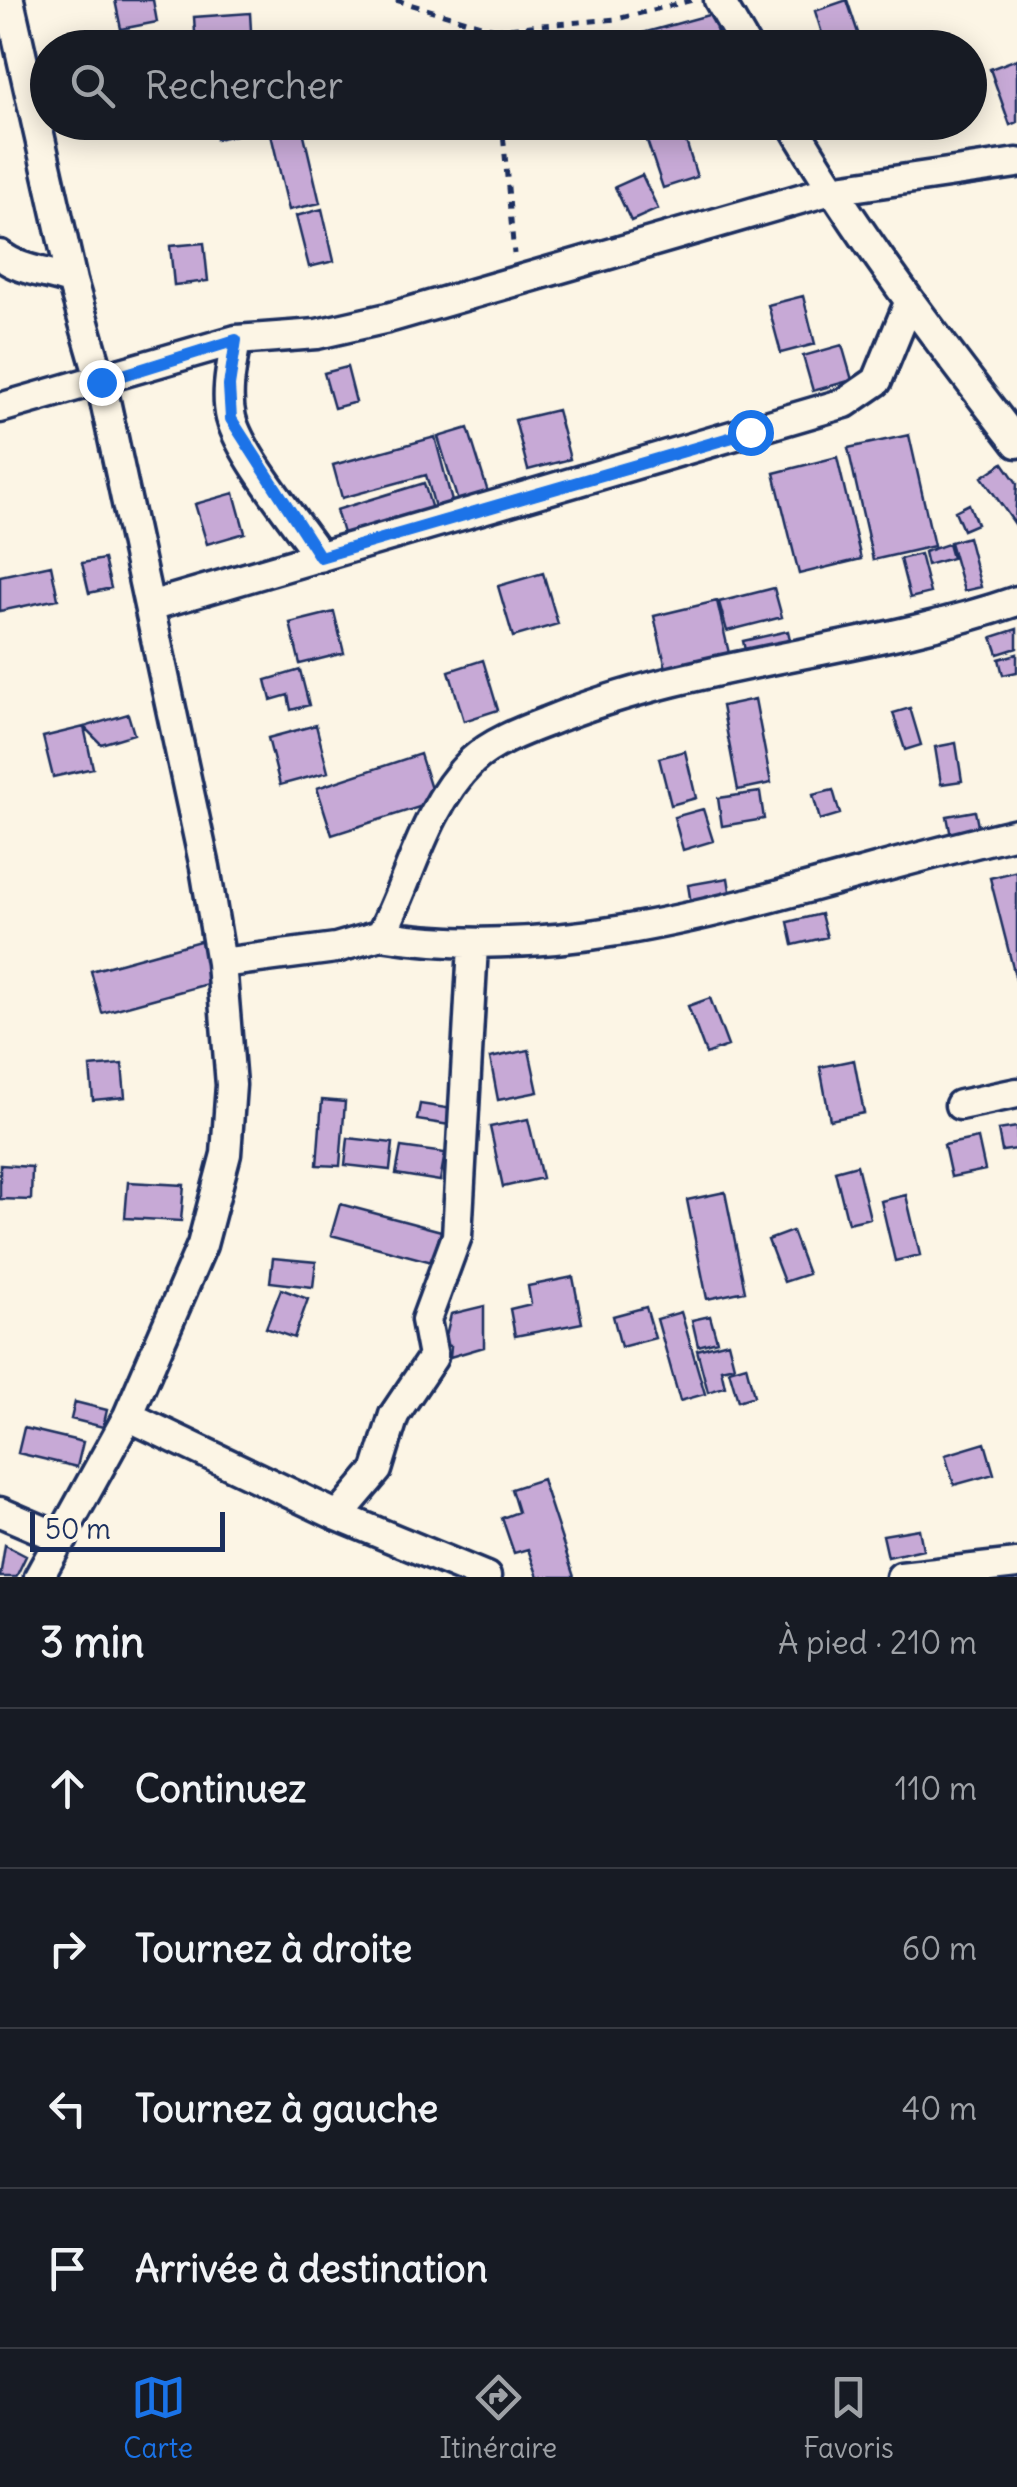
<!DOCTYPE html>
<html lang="fr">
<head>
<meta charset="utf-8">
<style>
	body { margin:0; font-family:Delius,sans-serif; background:#242831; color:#f1f3f6 }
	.scale { position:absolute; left:30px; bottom:25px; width:195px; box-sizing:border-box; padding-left:10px; border:5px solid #1b2f5e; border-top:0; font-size:28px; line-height:35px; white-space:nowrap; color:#1b2f5e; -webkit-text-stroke:8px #fcf5e5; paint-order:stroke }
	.stop { position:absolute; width:30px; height:30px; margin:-22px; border:8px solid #1a73e8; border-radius:50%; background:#fff }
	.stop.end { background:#1a73e8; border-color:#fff; box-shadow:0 2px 10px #0008 }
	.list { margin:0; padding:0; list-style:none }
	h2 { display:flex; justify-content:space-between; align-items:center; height:130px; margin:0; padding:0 40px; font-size:42px }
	h2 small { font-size:32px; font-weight:400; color:#9ea1a6 }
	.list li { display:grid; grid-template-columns:65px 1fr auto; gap:30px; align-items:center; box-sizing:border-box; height:160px; padding:0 40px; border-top:2px solid #363941 }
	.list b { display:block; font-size:38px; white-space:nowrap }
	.list em { font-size:32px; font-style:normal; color:#9ea1a6 }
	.icon { flex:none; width:55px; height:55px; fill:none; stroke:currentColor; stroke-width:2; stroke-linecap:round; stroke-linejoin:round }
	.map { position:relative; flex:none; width:1017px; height:1577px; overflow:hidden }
	.search { position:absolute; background:#171b24; box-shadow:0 5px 25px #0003; left:30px; right:30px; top:30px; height:110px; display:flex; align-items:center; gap:25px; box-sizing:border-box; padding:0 35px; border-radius:55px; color:#9ea1a6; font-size:38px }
	.sheet { height:770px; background:#171b24 }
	nav { display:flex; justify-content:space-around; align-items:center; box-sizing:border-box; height:140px; border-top:2px solid #363941; background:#171b24; font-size:28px; color:#9ea1a6 }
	nav a { display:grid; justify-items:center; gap:5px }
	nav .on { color:#1a73e8 }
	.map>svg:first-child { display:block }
	.building { fill:#c7a9d6; stroke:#1b2f5e; stroke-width:2.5 }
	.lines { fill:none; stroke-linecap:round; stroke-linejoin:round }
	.minor-casing { stroke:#1b2f5e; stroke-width:35 }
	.path { stroke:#1b2f5e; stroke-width:5; stroke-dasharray:8 8; stroke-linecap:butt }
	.minor { stroke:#fcf5e5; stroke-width:28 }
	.route { stroke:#1a73e8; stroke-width:12 }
</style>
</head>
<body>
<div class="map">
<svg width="1017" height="1577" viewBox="0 0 1017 1577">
	<rect width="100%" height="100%" fill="#fcf5e5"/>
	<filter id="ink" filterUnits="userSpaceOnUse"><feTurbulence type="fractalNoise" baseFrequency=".01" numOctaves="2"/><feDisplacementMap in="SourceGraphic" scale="20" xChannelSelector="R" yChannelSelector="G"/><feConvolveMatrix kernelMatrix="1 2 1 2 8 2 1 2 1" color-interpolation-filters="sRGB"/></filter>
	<g filter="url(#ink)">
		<path class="building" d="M115,0H153L157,22L121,29Z
			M847,0L859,36L826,46L815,11Z
			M250,13L252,48H196L194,17Z
			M712,14L721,48H623L621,39Z
			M1017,59V122L1010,125L990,69Z
			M213,122H259L261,130L216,139Z
			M268,122H301L320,203L289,210Z
			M653,122H680L697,177L663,188L642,126Z
			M642,175L658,209L631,221L615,187Z
			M322,209L334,261L309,267L296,216Z
			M204,243L208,281L174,285L170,246Z
			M803,296L815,344L781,353L768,305Z
			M842,345L852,380L813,391L803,356Z
			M347,367L356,402L334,408L324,373Z
			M557,410L570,459L528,470L515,420Z
			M468,428L491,502L461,511L438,437Z
			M909,435L934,546L873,560L848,448Z
			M435,437L455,513L438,518L426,475L342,498L333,465Z
			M837,457L861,559L799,574L774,473Z
			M1003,463L1017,483L1015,524L982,477Z
			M424,483L433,513L345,540L336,510Z
			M234,493L245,533L207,544L195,504Z
			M969,504L977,524L963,530L955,511Z
			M968,537L981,587L964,591L950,542Z
			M948,544L952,558L927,565L924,552Z
			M920,554L930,593L910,598L900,559Z
			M104,559L111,588L89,593L82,563Z
			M51,565L58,599L0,611V576Z
			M543,573L558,624L513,637L498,586Z
			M774,588L782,617L727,631L719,602Z
			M717,601L731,662L668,677L654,616Z
			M334,612L344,653L300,664L290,623Z
			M1017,629V648L998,654L992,637Z
			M788,631L792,648L747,659L743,641Z
			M1017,654V672L1003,675L999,659Z
			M483,660L498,710L464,721L449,671Z
			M300,670L309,705L291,710L288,695L271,700L266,680Z
			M755,699L771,783L738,790L722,706Z
			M910,708L921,745L905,750L893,713Z
			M128,714L134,734L101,744L84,727Z
			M316,725L328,772L280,785L268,738Z
			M84,727L93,768L53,777L43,737Z
			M956,743L962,781L941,784L935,747Z
			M685,751L696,798L671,805L659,758Z
			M420,754L435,802L332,835L317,788Z
			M833,790L840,814L820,820L813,795Z
			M760,792L764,819L722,826L718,798Z
			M703,809L713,841L683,850L674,817Z
			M975,811L980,836L952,841L947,816Z
			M1017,871V980H1016L990,878Z
			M728,878L732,903L692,910L688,885Z
			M821,914L827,937L793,945L788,922Z
			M207,939L218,981L102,1013L91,971Z
			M710,998L728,1046L706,1054L688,1006Z
			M529,1050L538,1092L498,1100L490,1058Z
			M854,1060L864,1113L830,1120L820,1067Z
			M122,1064L125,1097L93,1100L90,1067Z
			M322,1100L345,1102L340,1166L317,1165Z
			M420,1104L453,1109L450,1125L417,1120Z
			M528,1119L542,1178L503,1187L490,1127Z
			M1017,1127V1149L1002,1151L998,1130Z
			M348,1138L393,1143L390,1170L345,1165Z
			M978,1138L985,1170L951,1177L944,1145Z
			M401,1147L445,1153L440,1181L396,1174Z
			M0,1165L32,1167L31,1200L0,1199Z
			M857,1165L870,1218L848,1223L835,1171Z
			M128,1182L184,1185L181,1221L125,1218Z
			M725,1192L745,1291L707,1299L687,1200Z
			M906,1195L920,1255L895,1261L881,1201Z
			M340,1204L441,1231L432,1262L331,1235Z
			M792,1231L808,1274L784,1282L768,1240Z
			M273,1258L316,1262L313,1287L270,1282Z
			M573,1277L582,1323L515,1336L510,1309L531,1304L528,1286Z
			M281,1289L308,1299L294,1338L266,1328Z
			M484,1306V1347L450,1357L451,1346L444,1345L451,1314Z
			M646,1307L655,1338L621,1347L613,1316Z
			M681,1312L705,1394L680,1401L657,1319Z
			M710,1316L717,1341L698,1346L692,1320Z
			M728,1342L734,1366L721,1369L725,1387L708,1392L697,1350Z
			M746,1365L754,1396L738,1401L729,1370Z
			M75,1402L107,1410L103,1427L71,1419Z
			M24,1428L83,1442L77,1467L18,1453Z
			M985,1443L994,1474L954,1485L945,1455Z
			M542,1479L574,1577H538L528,1549L514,1553L502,1518L518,1512L511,1489Z
			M919,1529L923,1549L888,1557L883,1535Z
			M5,1545L26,1556L16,1577H0Z"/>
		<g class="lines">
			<g class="minor-casing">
				<path id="minor" d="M9,0L72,281L101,382L205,867L221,963L231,1085L226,1154L202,1245L128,1416L39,1577
					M719,0L747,48
					M791,122C858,236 937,339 1017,443
					M0,255C22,272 47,271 72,281
					M236,340C232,364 225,393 231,418C241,456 296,522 320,557
					M0,408L236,340L317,334L388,318L831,190L1017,163
					M150,606L845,403L877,381L909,303
					M381,935C595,970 810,879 1017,833
					M221,963L336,948L381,935C411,877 424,809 472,761C491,743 522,731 546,722C696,660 863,654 1017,601
					M960,1105L1017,1093
					M128,1416L338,1516L486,1577
					M0,1512L63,1539
					M338,1516L377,1470L394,1415L433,1357L426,1320L457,1236L473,946
					M901,1577L1017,1564"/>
			</g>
			<path class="path" d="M396,0L494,29L496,48
				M494,29L617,19L693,0
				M502,122L514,254"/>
			<use href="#minor" class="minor"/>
		</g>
	</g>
	<g class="lines" filter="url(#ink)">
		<path class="route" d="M101,382L236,340L229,386L231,419L320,557L750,432"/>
	</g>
</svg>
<div class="scale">50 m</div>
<div class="stop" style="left:750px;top:432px"></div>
<div class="stop end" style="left:101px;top:382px"></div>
<div class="search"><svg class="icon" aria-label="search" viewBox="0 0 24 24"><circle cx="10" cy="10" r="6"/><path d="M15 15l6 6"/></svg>Rechercher</div>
</div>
<section class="sheet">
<h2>3 min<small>À pied · 210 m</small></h2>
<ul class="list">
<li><svg class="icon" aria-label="ahead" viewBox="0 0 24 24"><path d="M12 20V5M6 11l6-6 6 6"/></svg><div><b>Continuez</b></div><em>110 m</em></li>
<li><svg class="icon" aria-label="right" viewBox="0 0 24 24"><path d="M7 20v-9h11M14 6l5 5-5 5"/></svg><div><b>Tournez à droite</b></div><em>60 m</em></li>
<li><svg class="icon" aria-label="left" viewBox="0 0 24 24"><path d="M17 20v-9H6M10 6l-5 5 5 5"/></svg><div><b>Tournez à gauche</b></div><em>40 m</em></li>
<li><svg class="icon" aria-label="arrive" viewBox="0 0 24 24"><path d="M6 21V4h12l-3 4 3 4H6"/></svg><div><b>Arrivée à destination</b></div></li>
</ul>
</section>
<nav>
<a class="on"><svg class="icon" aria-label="map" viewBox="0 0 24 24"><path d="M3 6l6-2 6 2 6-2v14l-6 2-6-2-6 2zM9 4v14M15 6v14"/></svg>Carte</a>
<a><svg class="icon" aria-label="directions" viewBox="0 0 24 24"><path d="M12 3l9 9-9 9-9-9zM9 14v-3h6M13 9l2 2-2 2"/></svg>Itinéraire</a>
<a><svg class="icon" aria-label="saved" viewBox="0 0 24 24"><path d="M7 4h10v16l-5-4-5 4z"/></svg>Favoris</a>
</nav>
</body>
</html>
